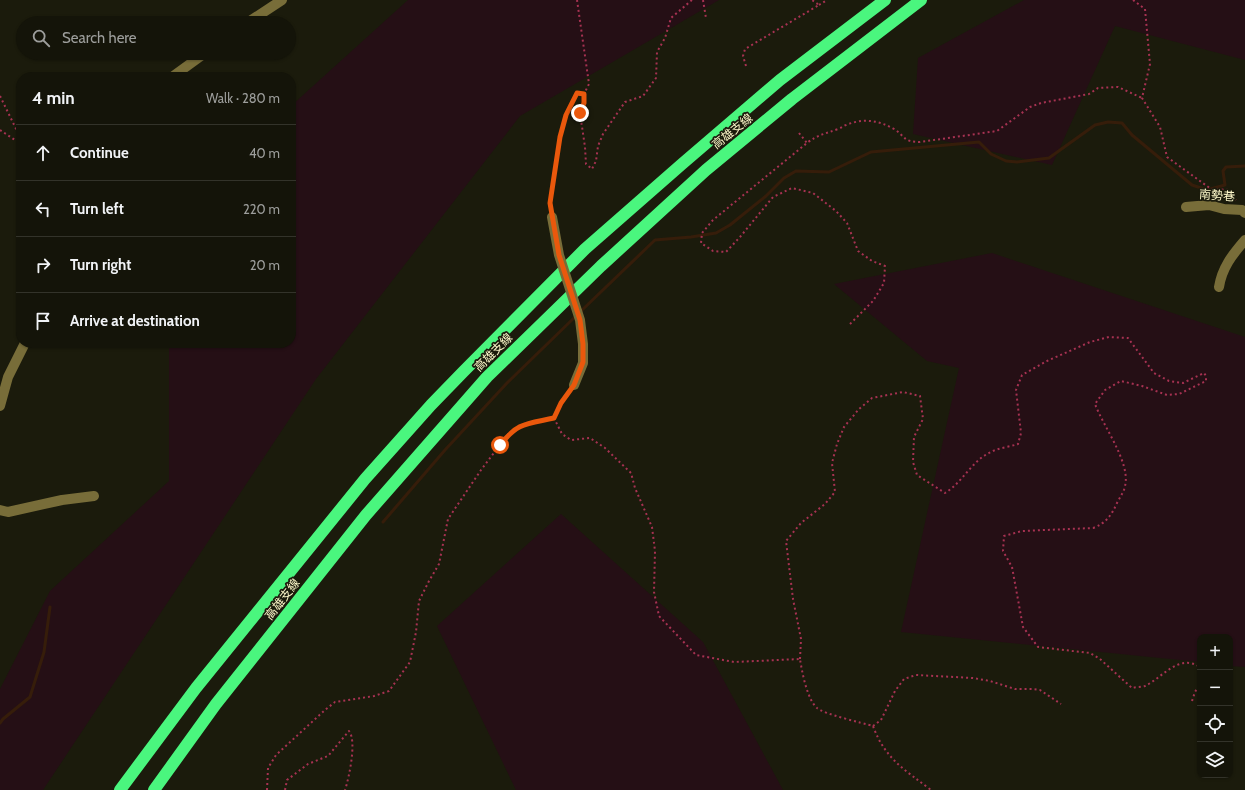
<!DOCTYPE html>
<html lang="en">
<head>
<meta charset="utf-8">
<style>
	body { margin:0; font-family:Cabin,"Noto Sans TC",sans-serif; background:#212117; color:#f1f3f6 }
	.controls { position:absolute; right:12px; bottom:12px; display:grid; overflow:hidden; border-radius:8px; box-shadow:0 1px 3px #0004 }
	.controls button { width:36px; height:36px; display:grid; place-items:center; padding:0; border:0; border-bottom:1px solid #33332a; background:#141409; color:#f1f3f6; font:20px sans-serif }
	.stop { position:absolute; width:12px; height:12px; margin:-9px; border:3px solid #ea580c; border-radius:50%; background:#fff }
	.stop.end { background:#ea580c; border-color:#fff; box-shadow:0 1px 4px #0008 }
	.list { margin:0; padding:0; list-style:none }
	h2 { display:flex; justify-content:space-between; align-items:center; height:52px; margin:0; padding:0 16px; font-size:17px }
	h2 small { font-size:13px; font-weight:400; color:#9d9e9c }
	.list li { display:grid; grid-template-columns:26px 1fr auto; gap:12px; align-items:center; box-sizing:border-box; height:56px; padding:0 16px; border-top:1px solid #33332a }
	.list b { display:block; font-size:15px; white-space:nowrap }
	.list em { font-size:13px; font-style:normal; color:#9d9e9c }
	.icon { flex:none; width:22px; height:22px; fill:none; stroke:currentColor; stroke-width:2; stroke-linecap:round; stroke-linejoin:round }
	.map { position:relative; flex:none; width:1245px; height:790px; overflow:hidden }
	.search { position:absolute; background:#141409; box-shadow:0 1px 3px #0004; left:16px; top:16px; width:280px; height:44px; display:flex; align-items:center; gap:10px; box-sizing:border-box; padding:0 14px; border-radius:22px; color:#9d9e9c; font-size:15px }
	.panel { position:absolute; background:#141409; box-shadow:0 1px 3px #0004; left:16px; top:72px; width:280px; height:276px; border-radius:16px }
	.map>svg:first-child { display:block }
	.green { fill:#250f15 }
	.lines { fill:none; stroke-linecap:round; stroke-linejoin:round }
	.stream { stroke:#361d0a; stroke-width:3 }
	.path { stroke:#a73252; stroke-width:2; stroke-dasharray:2 3; stroke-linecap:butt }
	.minor { stroke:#786d39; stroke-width:10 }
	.highway { stroke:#4af67e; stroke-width:12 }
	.minor-bridge { stroke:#786d39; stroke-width:10 }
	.route { stroke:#ea580c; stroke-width:5 }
	.labels { text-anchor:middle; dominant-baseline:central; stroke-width:3.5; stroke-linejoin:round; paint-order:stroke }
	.street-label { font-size:12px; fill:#fcf7c9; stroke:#1b1b0c }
</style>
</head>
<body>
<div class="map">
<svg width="1245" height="790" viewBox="0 0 1245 790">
	<rect width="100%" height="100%" fill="#1b1b0c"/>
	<path class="green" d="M408,0H719L520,116L316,379L43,790H0V689L50,591L169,481V343H291V106Z
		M1024,0H1245V60L1115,26L1052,165L913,134L918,58Z
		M992,253L1245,337V667L1230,666V637H1200V662L901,632L959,368L927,361L834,284Z
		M561,514L703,642L783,790H516L437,626Z"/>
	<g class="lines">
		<path class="stream" d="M580,312L655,240L691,237L716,233L730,225L766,196L784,178L796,171L829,172L871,152L979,142L991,154L1006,161L1017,162L1049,158L1095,125L1108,122L1122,123L1132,135L1192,185L1207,190L1225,185L1223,171L1226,167L1245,166
			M383,522L445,450L507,383L576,316
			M0,723L3,719L30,697L44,652L50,607"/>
		<path class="path" d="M577,0L589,84L584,94
			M703,0L706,18
			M1133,0L1145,9L1150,64L1142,98L1160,127L1167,157L1211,189L1230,190L1236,200
			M819,5L827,0
			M746,66L743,56L745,49L819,5L812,0
			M0,96L21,139
			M0,130L21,144
			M799,133L807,143
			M551,207L550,203L560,137L566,115L577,93L584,94V103L580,113L585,147L586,164L592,169L596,161L598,146L603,134L625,102L643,96L656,78L657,52L665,38L671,18L692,0
			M850,324L873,301L884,283L885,266L872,261L858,251L847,223L836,211L813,193L792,188L773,197L740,237L726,252L713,251L701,243L702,233L713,220L807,143C819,134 825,134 838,129C841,128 843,126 846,125C863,118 878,120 894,129C906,137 903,142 920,142L997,131L1030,107L1041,103L1089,94L1098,88L1118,87L1142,98
			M569,392L561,403L554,418L562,434L571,440L590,438L605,448L631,473L635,488L652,527L655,551L654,592L659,616L696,655L734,662L800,659C802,672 807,699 817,708C824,714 862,723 873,726C885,759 905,770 931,790
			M800,659L801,639L793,599L786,541L801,523L825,504L835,492L832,463L837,444L844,427L859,409L872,398L903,392L920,396L923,419L914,437L913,462L917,475L945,493C962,483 971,462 989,453C997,448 1009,447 1018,444L1021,433L1016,390L1022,375L1047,361L1090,342L1109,337L1128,338L1154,373L1169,381L1183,383L1204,373L1206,376V381L1179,394L1167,395L1142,386L1121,381L1105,390L1095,404C1103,426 1131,463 1125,486C1124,492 1120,497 1117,503C1111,516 1106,523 1093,528L1022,531L1004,536L1003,551L1012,567L1023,627L1038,647L1090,653L1100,659L1132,688C1136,687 1141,687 1145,686C1162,678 1179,653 1200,667
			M1192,701L1195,692L1200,684
			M873,726L881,720L895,691L904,679L916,675L973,678L990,681L1015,689H1032L1040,690L1061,704
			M267,790L268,768L276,755L325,710L335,702L374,696L389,691L410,662L416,632L419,601L429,581L439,564L448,519L481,470L509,433L524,424L554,418
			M285,790L287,780L308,764L328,756L349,731C357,741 349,778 345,790"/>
		<path class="minor" d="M247,23L282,0
			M172,77L205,53
			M1186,207L1209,205L1224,209L1242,210L1245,213
			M1219,287C1222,268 1232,255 1245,240
			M0,406L8,377L25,343
			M0,510L8,512L62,500L94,496"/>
		<path class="highway" d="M120,790L196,688L365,479L431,405L463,372L585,249L682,164L780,80L885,0
			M154,790L216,704L366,515L487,377L601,266L706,170L792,99L921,0"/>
		<path class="minor-bridge" d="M552,217L559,255L580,320L583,344V363L574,385"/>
	</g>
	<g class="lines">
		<path class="route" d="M500,445C518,422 527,424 554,418L561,403L574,385L583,362V344L580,320L559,255L550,203L560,137L566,115L577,93L584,94V103L580,113"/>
	</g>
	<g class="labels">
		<g class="street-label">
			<text transform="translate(732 131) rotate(-39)">高雄支線</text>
			<text transform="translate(1217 195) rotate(4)">南勢巷</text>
			<text transform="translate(493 352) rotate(-45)">高雄支線</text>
			<text transform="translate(282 599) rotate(-52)">高雄支線</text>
		</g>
	</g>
</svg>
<div class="controls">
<button>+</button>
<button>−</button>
<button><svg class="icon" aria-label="locate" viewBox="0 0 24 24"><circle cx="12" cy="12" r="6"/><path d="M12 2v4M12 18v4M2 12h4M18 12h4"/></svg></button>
<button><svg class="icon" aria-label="layers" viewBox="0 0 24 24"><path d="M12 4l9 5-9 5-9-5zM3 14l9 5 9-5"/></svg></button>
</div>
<div class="stop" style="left:500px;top:445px"></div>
<div class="stop end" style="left:580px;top:113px"></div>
<div class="search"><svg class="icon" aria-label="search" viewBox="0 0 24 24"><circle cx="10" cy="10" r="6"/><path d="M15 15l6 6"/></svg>Search here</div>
<section class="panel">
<h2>4 min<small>Walk · 280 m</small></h2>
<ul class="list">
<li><svg class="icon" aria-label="ahead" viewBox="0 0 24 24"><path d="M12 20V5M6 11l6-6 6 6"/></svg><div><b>Continue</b></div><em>40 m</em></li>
<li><svg class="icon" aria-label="left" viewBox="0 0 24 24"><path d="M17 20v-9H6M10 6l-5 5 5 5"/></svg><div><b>Turn left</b></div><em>220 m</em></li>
<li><svg class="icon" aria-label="right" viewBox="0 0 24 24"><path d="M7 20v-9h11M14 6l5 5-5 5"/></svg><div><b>Turn right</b></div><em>20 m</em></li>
<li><svg class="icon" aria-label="arrive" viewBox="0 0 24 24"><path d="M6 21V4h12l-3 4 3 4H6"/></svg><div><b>Arrive at destination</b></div></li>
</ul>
</section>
</div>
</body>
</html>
